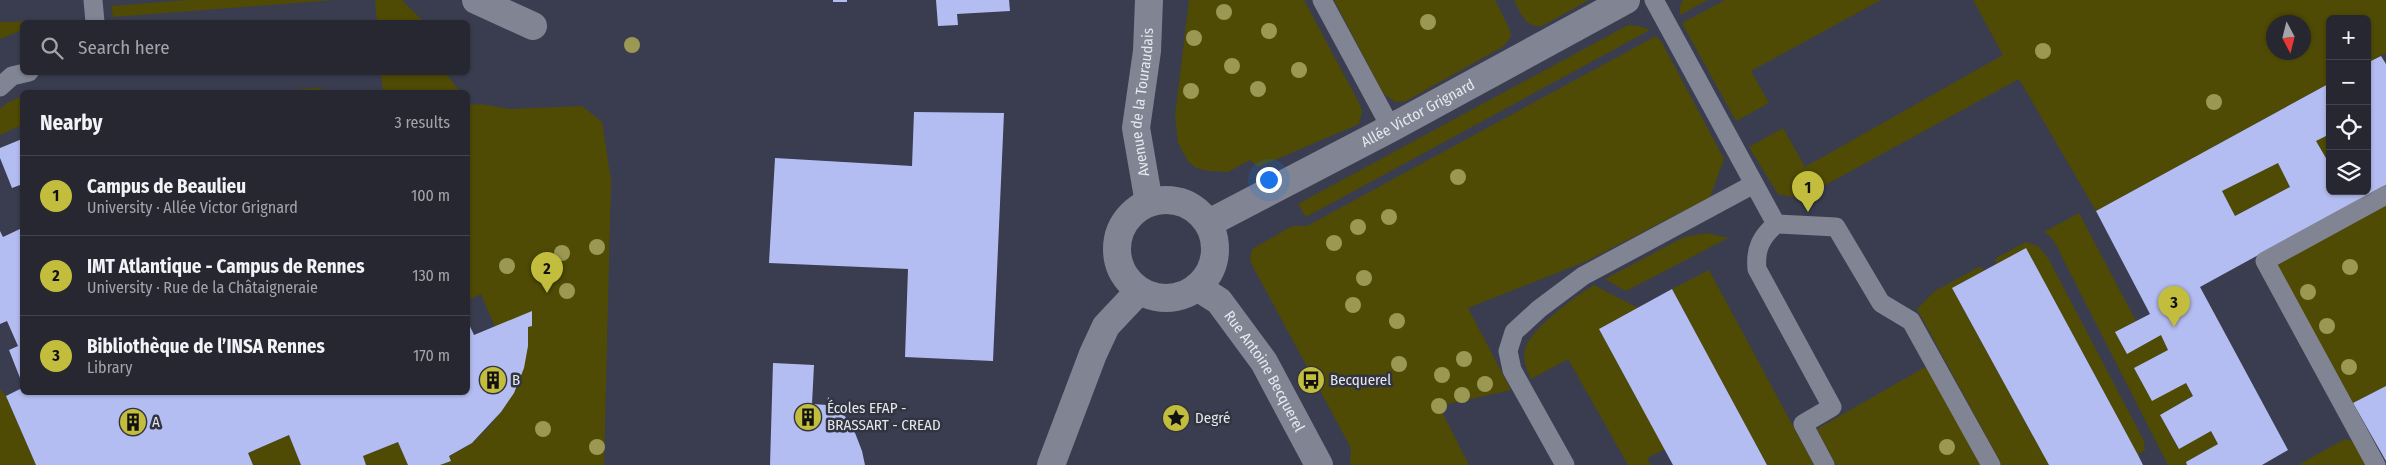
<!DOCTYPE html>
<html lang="en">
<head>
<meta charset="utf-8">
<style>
	body { margin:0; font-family:"Fira Sans Condensed",sans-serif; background:#32333c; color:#f1f3f6 }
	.controls { position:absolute; right:15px; top:15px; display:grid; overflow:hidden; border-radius:8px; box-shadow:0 1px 4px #0004 }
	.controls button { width:45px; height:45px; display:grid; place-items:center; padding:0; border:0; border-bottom:1px solid #42444c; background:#262730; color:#f1f3f6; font:25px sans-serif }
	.compass { position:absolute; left:2266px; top:15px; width:45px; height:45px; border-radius:50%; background:#262730; box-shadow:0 1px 4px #0004; rotate:173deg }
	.you { position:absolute; left:1268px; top:179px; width:18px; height:18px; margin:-12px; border:4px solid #fff; border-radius:50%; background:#1a73e8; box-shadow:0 0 0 8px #1a73e833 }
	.badge { display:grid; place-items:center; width:32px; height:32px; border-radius:50%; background:#c3bd3e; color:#111; font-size:16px; font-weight:700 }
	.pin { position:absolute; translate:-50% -41px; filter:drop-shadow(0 1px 2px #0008) }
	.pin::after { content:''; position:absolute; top:26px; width:18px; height:15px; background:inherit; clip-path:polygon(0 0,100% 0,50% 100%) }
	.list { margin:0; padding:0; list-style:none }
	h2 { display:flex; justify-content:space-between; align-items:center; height:65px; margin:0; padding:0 20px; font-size:21px }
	h2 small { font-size:16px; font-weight:400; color:#a4a5ab }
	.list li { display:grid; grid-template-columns:32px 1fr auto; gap:15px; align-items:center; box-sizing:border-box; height:80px; padding:0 20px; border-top:1px solid #42444c }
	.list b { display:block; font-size:19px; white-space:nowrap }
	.list p { margin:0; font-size:16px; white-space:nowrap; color:#a4a5ab }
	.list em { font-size:16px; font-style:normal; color:#a4a5ab }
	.icon { flex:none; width:28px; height:28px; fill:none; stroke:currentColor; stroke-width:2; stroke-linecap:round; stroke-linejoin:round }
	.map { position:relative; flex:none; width:2386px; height:465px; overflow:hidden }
	.search { position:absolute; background:#262730; box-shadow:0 1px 4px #0004; left:20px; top:20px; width:450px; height:55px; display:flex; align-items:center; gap:12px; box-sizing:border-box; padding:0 18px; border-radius:8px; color:#a4a5ab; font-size:19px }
	.panel { position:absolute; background:#262730; box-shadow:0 1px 4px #0004; left:20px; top:90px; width:450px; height:305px; border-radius:8px }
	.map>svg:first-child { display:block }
	.built { fill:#393d4f; fill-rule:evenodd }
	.green { fill:#4f4b05; fill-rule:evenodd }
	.building { fill:#b4bdf1; fill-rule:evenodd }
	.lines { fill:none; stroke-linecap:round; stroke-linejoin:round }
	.lane { stroke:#818492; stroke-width:19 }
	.street { stroke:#818492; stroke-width:28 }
	.secondary { stroke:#818492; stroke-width:28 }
	.tree { fill:#9a9853 }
	.labels { text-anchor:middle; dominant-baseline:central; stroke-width:5; stroke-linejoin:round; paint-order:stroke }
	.street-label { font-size:15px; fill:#e6e8f0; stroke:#323440 }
	.poi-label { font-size:15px; fill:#e6e8f0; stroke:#323440; text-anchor:start }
</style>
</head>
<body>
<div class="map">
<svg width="2386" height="465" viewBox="0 0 2386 465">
	<rect width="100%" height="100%" fill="#323440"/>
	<path class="built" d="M0,0H2386V465H0ZM2330,19H2367V191H2330ZM22,22H468V72H22ZM2274,22H2304V52H2274ZM22,92H468V392H22Z"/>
	<path class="green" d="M189,0H335L113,17L111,6Z
		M375,0H402L424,22H377Z
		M1189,0H1304L1360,105L1362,112L1359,124L1258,167L1250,160L1228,172L1209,171L1196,168L1188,161L1178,143L1175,116Z
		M1334,0H1495L1509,28L1511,36L1504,46L1406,101L1395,102L1383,93Z
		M1514,0H1589L1542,26C1525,28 1521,13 1514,0Z
		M1683,0H1708L1680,15V6Z
		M1725,0H1881L1751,71L1769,103L1736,121L1682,23Z
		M1973,0H2386V53L2367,63V19H2330V83L2096,211L2019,79L1809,194L1797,198L1778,194L1749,147L1783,128L1805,167L2003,55ZM2274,22H2304V52H2274Z
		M69,20L22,22V30L0,39V22Z
		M1628,25L1643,27L1650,30L1306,217L1298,204Z
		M1656,36L1661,41L1724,159L1710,197L1587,261L1468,308L1511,390L1439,406L1469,465H1351L1350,462L1351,448L1252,265L1250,259L1252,249L1292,226H1307Z
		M381,73H446L460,92H383Z
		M318,88L324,90V92H267Z
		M22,96V125L0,135V109L7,103Z
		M481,104L510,109L582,106L602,122L611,180L604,465H440L451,461L449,456C457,451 466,448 473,442C508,412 527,373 528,327L532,325V312L495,327L481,294L468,300V105Z
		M2330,134V165L2316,141Z
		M2278,163L2290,187L2235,216L2222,191Z
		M2386,204V386L2353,403L2276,263Z
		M2079,213L2136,321L2115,332L2127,354L2161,335L2168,350L2135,368L2152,400L2186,383L2193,396L2160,415L2178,448L2211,431L2218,444L2186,462L2187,465H2168L2056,245L2051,237L2044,232Z
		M1707,233L1728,238L1626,291L1605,279L1684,237Z
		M2026,242L2039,247L2048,258L2144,441L2145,450L2138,455L2026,248L1996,264L1995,260L1998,257Z
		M1979,267L1985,270L1952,288L2049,465H2002L1917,309L1935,291Z
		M1709,270L1814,465H1767L1672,289Z
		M1594,285L1638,308L1599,329L1665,449L1647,458L1651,465H1628L1568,359L1531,379C1526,369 1523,360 1525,349C1530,329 1577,295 1594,285Z
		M1927,366L1980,465H1836L1817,429Z
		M0,389L6,396L36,465H0Z
		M289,435L301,465H253L248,453Z
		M2345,439L2354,442L2366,465H2298Z
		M398,442L408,465H366L363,456Z"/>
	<path class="building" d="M833,0H847V2H833Z
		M936,0H1009L1010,11L957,14L958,25L938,26Z
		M2381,56L2386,64V185L2200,287L2288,450L2262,465H2187L2186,462L2218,444L2211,431L2179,449L2160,415L2193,396L2186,383L2152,401L2134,368L2168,350L2161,335L2127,354L2115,332L2150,314L2096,211L2330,83V134L2316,141L2330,165V191H2367V63ZM2278,163L2290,187L2235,216L2222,191Z
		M914,112L1004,113L993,361L905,357L908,269L769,263L775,158L912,166Z
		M22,139V190L20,185L12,188L0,158V148Z
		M22,228V383L9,350L18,346L7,321L0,324V231L3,237Z
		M2026,248L2138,455L2143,465H2049L1952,288Z
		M1672,289L1767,465H1673L1599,329Z
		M532,311V326L528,327V346L524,368L514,393L501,412L472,443L449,456L451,461L440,465H408L398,442L363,456L366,465H301L289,435L248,453L253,465H36L6,396L22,388V392H468V322L474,335Z
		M773,363L814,365L812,404L827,405L828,397L838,408L852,425L862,451L865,465H770Z
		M2386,386V461L2353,403Z"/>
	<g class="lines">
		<path class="lane" d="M93,0L95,22
			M1322,0L1391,128
			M1654,0L1776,224
			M0,87L12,76L29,72
			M1565,465L1512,370L1508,351L1514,332L1539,309L1583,276L1754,184
			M1825,465L1803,424L1832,407L1757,269C1755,249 1761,237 1776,224L1836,227L1881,303L1911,321L1991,465
			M2376,465L2265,261L2386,195"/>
		<g class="street">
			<path d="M476,0L533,26"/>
			<path id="s1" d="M1209,223L1391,128L1626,0"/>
		</g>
		<g class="secondary">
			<circle cx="1166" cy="249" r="49"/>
			<path id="s2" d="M1149,203L1136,128L1147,51L1149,0"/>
			<path id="s3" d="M1197,287L1219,301L1264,362L1319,465"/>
			<path d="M1051,465L1093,354L1106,326L1139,291"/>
		</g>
	</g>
	<g class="tree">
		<circle cx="1224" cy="12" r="8"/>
		<circle cx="1428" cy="22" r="8"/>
		<circle cx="1269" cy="31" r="8"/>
		<circle cx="1194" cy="38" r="8"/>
		<circle cx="632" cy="45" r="8"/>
		<circle cx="2043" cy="51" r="8"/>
		<circle cx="1232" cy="66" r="8"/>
		<circle cx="1299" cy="70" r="8"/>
		<circle cx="1258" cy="89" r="8"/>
		<circle cx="1191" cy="91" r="8"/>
		<circle cx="2214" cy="102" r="8"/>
		<circle cx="1458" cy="177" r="8"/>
		<circle cx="1389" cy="217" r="8"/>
		<circle cx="1358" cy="227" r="8"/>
		<circle cx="1334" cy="243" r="8"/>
		<circle cx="597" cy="247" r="8"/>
		<circle cx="562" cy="253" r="8"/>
		<circle cx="507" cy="266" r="8"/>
		<circle cx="2350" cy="267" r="8"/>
		<circle cx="1364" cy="278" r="8"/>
		<circle cx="567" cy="291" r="8"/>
		<circle cx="2308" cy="292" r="8"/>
		<circle cx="1353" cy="305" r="8"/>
		<circle cx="1397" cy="321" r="8"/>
		<circle cx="2327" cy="326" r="8"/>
		<circle cx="1464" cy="359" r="8"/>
		<circle cx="1399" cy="364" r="8"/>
		<circle cx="2349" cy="367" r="8"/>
		<circle cx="1442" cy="375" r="8"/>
		<circle cx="1485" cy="384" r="8"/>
		<circle cx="1462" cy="395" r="8"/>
		<circle cx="1439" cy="406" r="8"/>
		<circle cx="543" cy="429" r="8"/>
		<circle cx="597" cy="447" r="8"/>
		<circle cx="1947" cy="447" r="8"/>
	</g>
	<defs>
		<g id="building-disc" transform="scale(1.4375)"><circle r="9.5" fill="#c3bd3e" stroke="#323440"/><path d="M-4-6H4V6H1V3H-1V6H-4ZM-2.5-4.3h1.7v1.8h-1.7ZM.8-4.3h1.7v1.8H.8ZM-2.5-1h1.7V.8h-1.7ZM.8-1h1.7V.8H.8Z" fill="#111"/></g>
		<g id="bus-disc" transform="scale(1.4375)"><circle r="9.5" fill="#c3bd3e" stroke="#323440"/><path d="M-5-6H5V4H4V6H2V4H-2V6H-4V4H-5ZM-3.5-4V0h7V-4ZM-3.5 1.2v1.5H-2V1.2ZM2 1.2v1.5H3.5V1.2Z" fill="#111"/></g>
		<g id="sight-disc" transform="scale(1.4375)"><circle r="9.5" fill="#c3bd3e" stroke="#323440"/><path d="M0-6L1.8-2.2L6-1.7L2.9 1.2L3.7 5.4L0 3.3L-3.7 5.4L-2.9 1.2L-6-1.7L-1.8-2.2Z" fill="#111"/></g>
	</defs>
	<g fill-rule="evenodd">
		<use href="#building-disc" x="493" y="380"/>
		<use href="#bus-disc" x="1311" y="380"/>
		<use href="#building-disc" x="808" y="417"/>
		<use href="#sight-disc" x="1176" y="418"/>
		<use href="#building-disc" x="133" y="422"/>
	</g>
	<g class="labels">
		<g class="street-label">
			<text stroke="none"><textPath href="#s2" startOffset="102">Avenue de la Touraudais</textPath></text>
			<text stroke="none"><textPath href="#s1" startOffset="236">Allée Victor Grignard</textPath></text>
			<text stroke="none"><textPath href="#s3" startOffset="110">Rue Antoine Becquerel</textPath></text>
		</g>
		<g class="poi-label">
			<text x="512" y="380">B</text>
			<text x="1330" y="380">Becquerel</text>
			<text x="827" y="408">Écoles EFAP -<tspan x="827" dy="17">BRASSART - CREAD</tspan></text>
			<text x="1195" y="418">Degré</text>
			<text x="152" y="422">A</text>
		</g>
	</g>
</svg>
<div class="controls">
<button>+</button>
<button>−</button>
<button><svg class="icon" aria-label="locate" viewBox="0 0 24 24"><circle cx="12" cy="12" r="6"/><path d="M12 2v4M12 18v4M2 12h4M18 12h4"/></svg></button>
<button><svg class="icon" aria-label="layers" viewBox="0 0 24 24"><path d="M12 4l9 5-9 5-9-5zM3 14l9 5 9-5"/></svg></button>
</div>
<svg class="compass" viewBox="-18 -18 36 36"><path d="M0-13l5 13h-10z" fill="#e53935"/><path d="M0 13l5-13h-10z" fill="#a4a5ab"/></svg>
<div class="you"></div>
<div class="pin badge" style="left:1808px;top:212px">1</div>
<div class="pin badge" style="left:547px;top:293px">2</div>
<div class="pin badge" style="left:2174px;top:327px">3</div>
<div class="search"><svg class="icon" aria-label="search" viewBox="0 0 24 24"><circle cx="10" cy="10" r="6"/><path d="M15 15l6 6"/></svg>Search here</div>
<section class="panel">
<h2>Nearby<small>3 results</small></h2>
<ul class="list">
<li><span class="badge">1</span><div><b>Campus de Beaulieu</b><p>University · Allée Victor Grignard</p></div><em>100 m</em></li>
<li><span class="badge">2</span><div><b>IMT Atlantique - Campus de Rennes</b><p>University · Rue de la Châtaigneraie</p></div><em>130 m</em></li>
<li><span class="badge">3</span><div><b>Bibliothèque de l’INSA Rennes</b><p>Library</p></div><em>170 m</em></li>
</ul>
</section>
</div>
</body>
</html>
